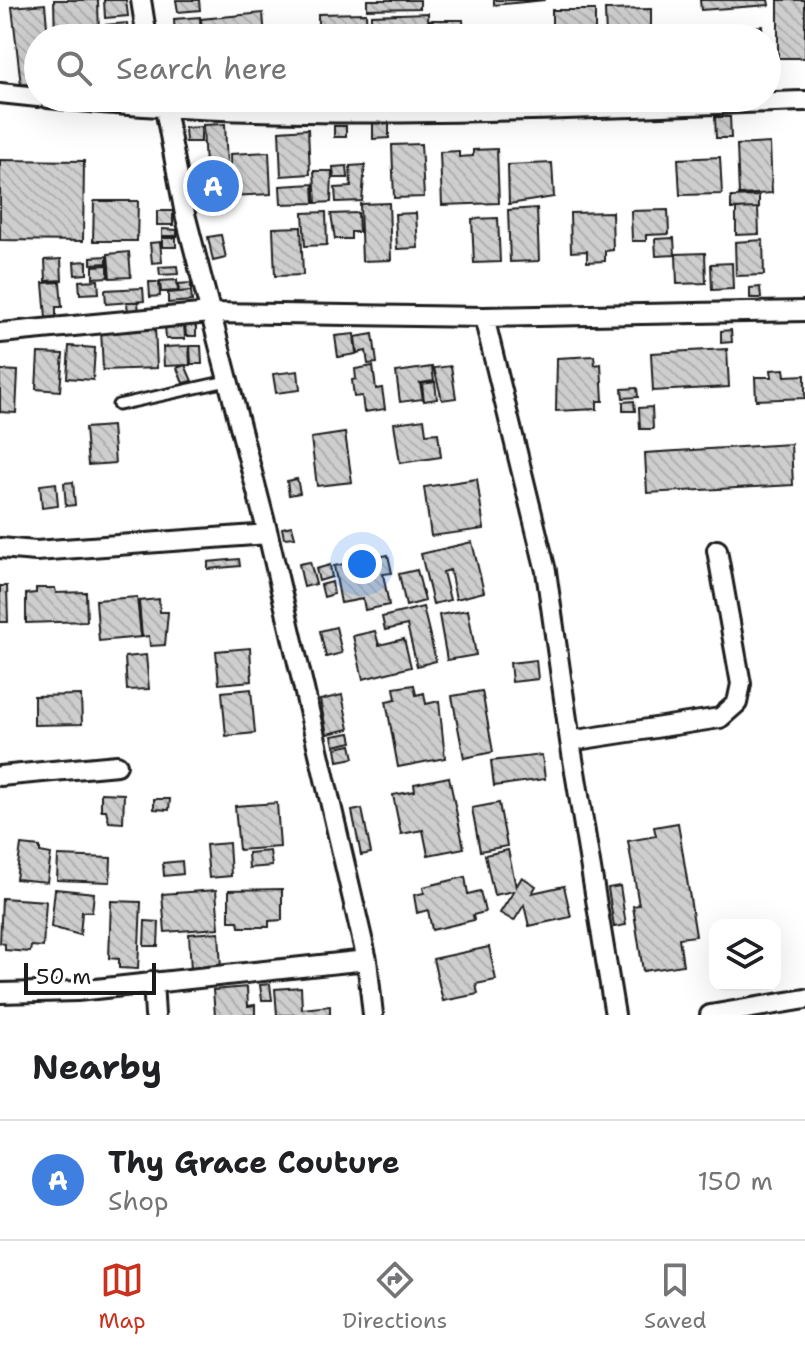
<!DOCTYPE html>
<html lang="en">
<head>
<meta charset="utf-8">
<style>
	body { margin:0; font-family:"Shantell Sans",sans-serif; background:#f2f2f2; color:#202124 }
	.controls { position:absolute; right:24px; bottom:24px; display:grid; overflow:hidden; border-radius:16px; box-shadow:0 8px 32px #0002 }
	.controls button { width:72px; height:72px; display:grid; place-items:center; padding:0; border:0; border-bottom:2px solid #e0e0e0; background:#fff; color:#202124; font:40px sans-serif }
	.scale { position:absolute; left:24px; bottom:20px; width:132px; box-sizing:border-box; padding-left:8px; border:4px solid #1c1c1c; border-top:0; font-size:22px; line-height:28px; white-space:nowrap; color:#1c1c1c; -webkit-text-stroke:6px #fff; paint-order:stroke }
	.you { position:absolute; left:362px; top:564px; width:28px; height:28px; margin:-20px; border:6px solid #fff; border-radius:50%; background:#1a73e8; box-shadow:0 0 0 12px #1a73e833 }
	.badge { display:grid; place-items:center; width:52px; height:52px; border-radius:50%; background:#c8321e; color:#fff; font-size:26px; font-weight:700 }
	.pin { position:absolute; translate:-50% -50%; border:4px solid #fff; box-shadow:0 2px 8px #0006 }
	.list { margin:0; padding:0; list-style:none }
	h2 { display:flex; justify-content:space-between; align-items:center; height:104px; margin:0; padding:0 32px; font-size:34px }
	h2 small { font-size:26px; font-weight:400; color:#757577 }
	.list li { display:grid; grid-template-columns:52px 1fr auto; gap:24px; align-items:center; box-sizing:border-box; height:120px; padding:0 32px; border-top:2px solid #e0e0e0 }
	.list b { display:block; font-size:30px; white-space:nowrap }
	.list p { margin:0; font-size:26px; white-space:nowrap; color:#757577 }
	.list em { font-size:26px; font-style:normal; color:#757577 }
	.icon { flex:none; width:44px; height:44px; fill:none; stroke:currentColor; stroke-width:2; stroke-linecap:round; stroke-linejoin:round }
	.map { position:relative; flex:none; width:805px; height:1015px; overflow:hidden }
	.search { position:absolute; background:#fff; box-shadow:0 8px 32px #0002; left:24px; right:24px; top:24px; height:88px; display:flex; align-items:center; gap:20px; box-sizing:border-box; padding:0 28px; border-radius:44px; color:#757577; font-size:30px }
	.sheet { height:224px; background:#fff }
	nav { display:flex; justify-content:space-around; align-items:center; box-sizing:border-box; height:112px; border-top:2px solid #e0e0e0; background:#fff; font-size:22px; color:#757577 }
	nav a { display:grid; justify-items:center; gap:4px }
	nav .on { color:#c8321e }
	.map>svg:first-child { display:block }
	.building { fill:url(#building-back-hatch); stroke:#1c1c1c; stroke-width:2 }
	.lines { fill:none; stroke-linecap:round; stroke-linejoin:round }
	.lane-casing { stroke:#1c1c1c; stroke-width:15 }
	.street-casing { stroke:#1c1c1c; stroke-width:24 }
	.lane { stroke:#fff; stroke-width:9 }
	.street { stroke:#fff; stroke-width:18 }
</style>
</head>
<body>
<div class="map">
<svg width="805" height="1015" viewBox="0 0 805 1015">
	<defs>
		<pattern id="building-back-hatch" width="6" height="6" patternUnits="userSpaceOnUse" patternTransform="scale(2)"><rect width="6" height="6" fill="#cecece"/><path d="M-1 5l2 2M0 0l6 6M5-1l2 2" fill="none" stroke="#b0b0b0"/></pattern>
	</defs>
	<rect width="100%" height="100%" fill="#fff"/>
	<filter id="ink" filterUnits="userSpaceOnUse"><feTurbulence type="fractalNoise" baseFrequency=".0125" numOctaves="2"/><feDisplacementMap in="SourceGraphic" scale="16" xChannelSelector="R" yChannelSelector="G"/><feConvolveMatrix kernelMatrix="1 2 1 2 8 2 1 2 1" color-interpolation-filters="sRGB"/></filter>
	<g filter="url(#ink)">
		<path class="building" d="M54,0H98L99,38H55Z
			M104,0H126L128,16L105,18Z
			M176,0H199L200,10L178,12Z
			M367,0H420V8L367,9Z
			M494,0H545L494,5Z
			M700,0H768L769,5L701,10Z
			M778,0H805V58H778Z
			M45,4L48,38H38V83L21,85L12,7Z
			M651,9V38H606L605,10Z
			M552,10H595V38H552Z
			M263,13L265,38H202L201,19Z
			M366,13L367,38H318V14Z
			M428,13L429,38H371V15Z
			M200,17L201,38H175L174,19Z
			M430,20H463L464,38H430Z
			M127,23L128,38H106L105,25Z
			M762,26L763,38H716L715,30Z
			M715,117H730L731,138H716Z
			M389,122V138L373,139V123Z
			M225,124L229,209L207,210L203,125Z
			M334,126H346V137H334Z
			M201,127V142H186L185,128Z
			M308,129L310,174L281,176L279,131Z
			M770,143L772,193L739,195L737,145Z
			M421,144L424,197L394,198L392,145Z
			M497,149L499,203L442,205L440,152L459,151V157L473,156V150Z
			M269,152L271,194L231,196L230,154Z
			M720,157L722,194L680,195L678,159Z
			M0,160L84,161L83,241L0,240Z
			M552,163L554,197L509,204L508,165Z
			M365,165L362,201L336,202L335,188L351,187L350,166Z
			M347,166L348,178H334L333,167Z
			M314,171H332L331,202L316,203Z
			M313,184L314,203L281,204L280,186Z
			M759,196V208L731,209V197Z
			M94,201H138L137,241H93Z
			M389,203L391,260L362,261L360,204Z
			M537,208L539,261L510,262L508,210Z
			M758,208L759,234L736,235V209Z
			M668,210L669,234L646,235V241H632L631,211Z
			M157,211H173V225H157Z
			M326,212L327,245L305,246L303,213Z
			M612,212L613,250L605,251V261L587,262V251L571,252L570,213Z
			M358,213L359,232H351V239H335L331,214Z
			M416,213L418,248L397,249L395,214Z
			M498,218L500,262L474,263L472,219Z
			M301,227L303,275L275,276L273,228Z
			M162,229L177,230V236H162Z
			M221,235L226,258L213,261L208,237Z
			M162,238H176V247H162Z
			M674,238L675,255L656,256L655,239Z
			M763,240L764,275L736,276L735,242Z
			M160,242L162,262L152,263L150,243Z
			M129,252L131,277L110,278L108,254Z
			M705,253L706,283L677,284L676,254Z
			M107,256V263L91,264V257Z
			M61,259L62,280L46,281L45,260Z
			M87,261V274L75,275L74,262Z
			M732,263L733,289L712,290L711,264Z
			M108,265V277L93,278V266Z
			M177,266L178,274L160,275L159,267Z
			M98,280L99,293L80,294L79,281Z
			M177,280L178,291L161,292L160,281Z
			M60,282L62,307H56V317L46,318L43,283Z
			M149,282H159L160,296L150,297Z
			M191,283V291L179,292L178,284Z
			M760,287L761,298H750V288Z
			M143,288L144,301L106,304L105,290Z
			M191,291L192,301L168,303V293Z
			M127,302H138L139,313L128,314Z
			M196,323V336H186L185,324Z
			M184,324L185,339H166L165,325Z
			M155,327L157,368L103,370L101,329Z
			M731,330L732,342L721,343V331Z
			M354,334L356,354L338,357L335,336Z
			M373,334L377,363L368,364L366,351L357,353L355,337Z
			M69,346L95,348L93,380L67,378Z
			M189,346L190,365L164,366L163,347Z
			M190,346H201L202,364H191Z
			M727,349L729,387L653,391L651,353Z
			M38,353L63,354L60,391L36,389Z
			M594,356L595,365L601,364L603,401H597V409L556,411L557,358Z
			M185,365L192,381L183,383L177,368Z
			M373,366L376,389L382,388L385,409L364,412L362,396L354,397L352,380L356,379L355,369Z
			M451,366L456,398L442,400L434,368Z
			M432,367L434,381L420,383L423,399L400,402L396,372Z
			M784,369L785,376L805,375V398L756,400L755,377H772L771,370Z
			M0,370L18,371L16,413L0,412Z
			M298,371L300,390L276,393L273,374Z
			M435,382L437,399L424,401L422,384Z
			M637,388L638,397L623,398L622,389Z
			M634,401L635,411H623V402Z
			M652,407L653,429H640L639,408Z
			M424,419L426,434L438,433L441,457L400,463L394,423Z
			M112,426L115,463L88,465L85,428Z
			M345,433L352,482L317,486L311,438Z
			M791,444L793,485L647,493L645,453Z
			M297,479L300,493L289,495L287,481Z
			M477,479L484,529L431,536L424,487Z
			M73,482L75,505L66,506L64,483Z
			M56,483L58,506L42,508L40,485Z
			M292,526L295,537L284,538L282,528Z
			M472,542L484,592L456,599L450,570L443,572L450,600L433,604L421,554Z
			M388,555L392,573L383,574L389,605L365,610L363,599L341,603L334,566Z
			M239,559L240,566L208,569V562Z
			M310,562L316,584L304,587L299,564Z
			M330,565L332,577L319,581L316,569Z
			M417,570L425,601L406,606L399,574Z
			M332,582L334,594L324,597L321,585Z
			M0,586H7L8,622H0Z
			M36,588H55L56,593L86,592L87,621L26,623V594L36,593Z
			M137,597L141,637L99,641L96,600Z
			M159,599L160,612H168L165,645L150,646L149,636L142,637L139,601Z
			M423,607L436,661L417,666L407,625L385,630L382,617Z
			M468,610L476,655L447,660L439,615Z
			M336,627L342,653L326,657L320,631Z
			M375,631L379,645L404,639L411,667L363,679L353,636Z
			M250,648L252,681L219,684L216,651Z
			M146,655L149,689L127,690L125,657Z
			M536,660L538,679L512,682L510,663Z
			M414,685L416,695L424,693L426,704L439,701L445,758L398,767L386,701L396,699L394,688Z
			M251,689L255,733L226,736L222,692Z
			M482,691L493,752L464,758L452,696Z
			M81,695L82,724L34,725V696Z
			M342,695L349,729L327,734L320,700Z
			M350,733L352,742L334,746L332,736Z
			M351,745L354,758L338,761L336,748Z
			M542,755L545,779L494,786L491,761Z
			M449,777L464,848L428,855L423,830L401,834L393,795L415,791L414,784Z
			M101,793L124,794L123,823L109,822L106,810H101Z
			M154,799H170L169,810L154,809Z
			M277,803L280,847L239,850L235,806Z
			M499,803L507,846L480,851L472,808Z
			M362,809L371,853L361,855L352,811Z
			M678,823L696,936L679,938L683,965L643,971L633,906L639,905L628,841L656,836L654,827Z
			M229,843L231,876L209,878L206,845Z
			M21,845L40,847V852L51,854L47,882L16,879Z
			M508,850L516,887L522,877L536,886L532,893L564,886L571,917L529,926L524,905L514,921L500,913L514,891L494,895L485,855Z
			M270,851L272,866L249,868L248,853Z
			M58,856L111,858L110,882L57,880Z
			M182,861L183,874L164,876L163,863Z
			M465,877L468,894L480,891L485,912L473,915L474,920L432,930L428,910L417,913L414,895L424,893L423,887Z
			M620,886L626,925L614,927L608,888Z
			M55,889L94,893L92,912H82L80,935L51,927Z
			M282,889V920L269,921V927H239L238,921H229V890Z
			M216,890L219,928L165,932L162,894Z
			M2,898L46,901L43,947L31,946L30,952L5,950V944L0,943Z
			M111,901L141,902L138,969L119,968V959L109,958Z
			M145,921L159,922L158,946H144Z
			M219,932L221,969L191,971L189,934Z
			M489,947L496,980L476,984L478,994L443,1001L433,959Z
			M270,984L272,1000H262L260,985Z
			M247,987L248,1006L255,1005V1015H215L213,990Z
			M301,987L302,1009L330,1006V1015H277L275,989Z"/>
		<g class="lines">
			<g class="lane-casing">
				<path id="lane" d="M118,405L227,381"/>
			</g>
			<g class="street-casing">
				<path id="street" d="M141,0L147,38
					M0,93L38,97
					M48,98C298,124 553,109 805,101
					M163,98L185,214L268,534L367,960L373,1015
					M484,317L546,571L570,741L615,1015
					M0,333L210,313L484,317L805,311
					M0,548L36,551L268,534
					M570,741L720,718L737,703L741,684L717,550
					M0,776L117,765
					M153,981L155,1015
					M0,993L77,991L367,960
					M710,1015L805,999"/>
			</g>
			<use href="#lane" class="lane"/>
			<use href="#street" class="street"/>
		</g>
	</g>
</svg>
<div class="controls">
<button><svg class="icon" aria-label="layers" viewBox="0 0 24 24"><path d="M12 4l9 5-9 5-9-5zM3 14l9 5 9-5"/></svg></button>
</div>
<div class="scale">50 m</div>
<div class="you"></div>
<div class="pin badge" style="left:213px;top:186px;background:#3f7fe0">A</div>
<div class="search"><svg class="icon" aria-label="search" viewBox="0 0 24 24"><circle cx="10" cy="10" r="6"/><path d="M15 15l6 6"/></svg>Search here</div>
</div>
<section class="sheet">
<h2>Nearby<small></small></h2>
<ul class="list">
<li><span class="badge" style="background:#3f7fe0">A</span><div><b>Thy Grace Couture</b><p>Shop</p></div><em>150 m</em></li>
</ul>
</section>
<nav>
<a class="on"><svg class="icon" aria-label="map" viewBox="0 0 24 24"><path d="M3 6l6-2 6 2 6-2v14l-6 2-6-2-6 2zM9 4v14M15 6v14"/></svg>Map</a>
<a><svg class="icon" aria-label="directions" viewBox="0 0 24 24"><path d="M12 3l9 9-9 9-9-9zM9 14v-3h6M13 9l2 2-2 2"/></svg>Directions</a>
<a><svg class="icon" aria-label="saved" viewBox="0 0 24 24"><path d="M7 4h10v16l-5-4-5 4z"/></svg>Saved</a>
</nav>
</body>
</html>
